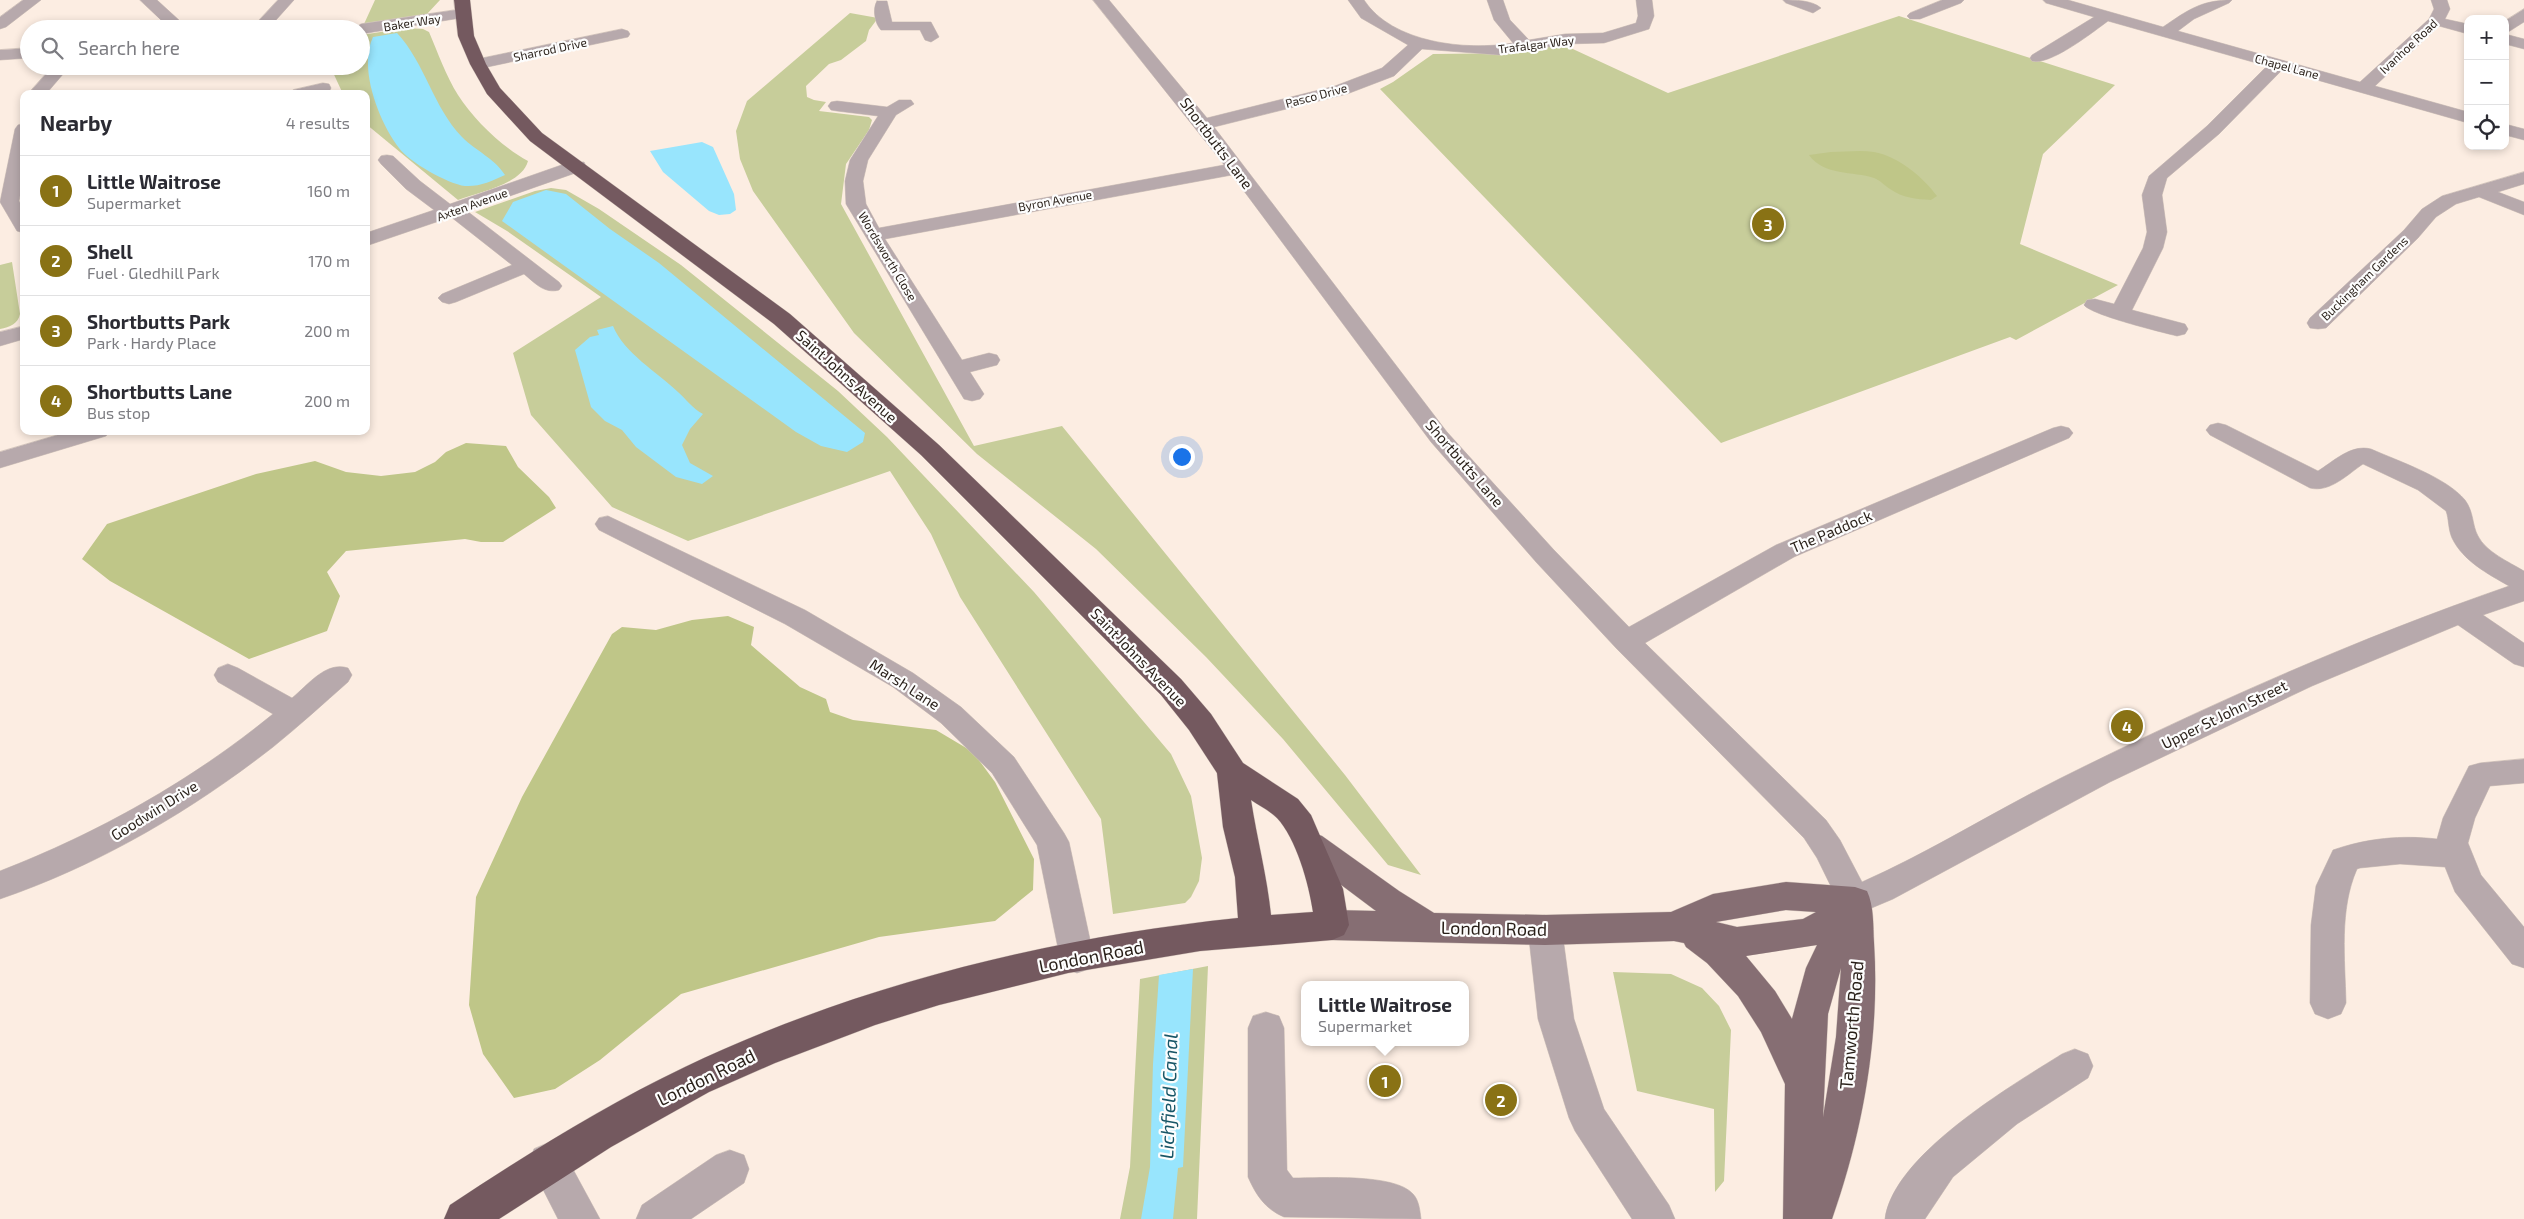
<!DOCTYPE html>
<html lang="en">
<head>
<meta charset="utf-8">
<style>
	body { margin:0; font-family:"Exo 2",sans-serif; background:#f7f7f7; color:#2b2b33 }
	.controls { position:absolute; right:15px; top:15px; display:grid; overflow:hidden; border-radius:10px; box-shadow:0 2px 8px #0003 }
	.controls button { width:45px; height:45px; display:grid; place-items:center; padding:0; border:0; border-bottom:1px solid #e1e1e2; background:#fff; color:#2b2b33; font:25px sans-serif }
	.you { position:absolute; left:1181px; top:456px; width:18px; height:18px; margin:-12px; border:4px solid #fff; border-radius:50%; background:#1a73e8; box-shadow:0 0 0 8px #1a73e833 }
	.badge { display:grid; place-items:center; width:32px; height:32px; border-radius:50%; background:#897215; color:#fff; font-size:16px; font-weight:700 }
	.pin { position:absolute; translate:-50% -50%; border:2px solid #fff; box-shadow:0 1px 5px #0006 }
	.popup { position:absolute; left:1301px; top:981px; width:168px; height:65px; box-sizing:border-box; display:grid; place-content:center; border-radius:10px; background:#fff; filter:drop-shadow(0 1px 4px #0005); font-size:16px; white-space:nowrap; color:#7c7c81 }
	.popup b { font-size:19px; color:#2b2b33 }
	.popup::after { content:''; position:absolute; left:50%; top:100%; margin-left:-10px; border:10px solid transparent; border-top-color:#fff }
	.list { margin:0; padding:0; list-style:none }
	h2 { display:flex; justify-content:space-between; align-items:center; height:65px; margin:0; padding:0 20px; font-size:21px }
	h2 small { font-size:16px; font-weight:400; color:#7c7c81 }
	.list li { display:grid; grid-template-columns:32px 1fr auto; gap:15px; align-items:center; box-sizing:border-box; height:70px; padding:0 20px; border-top:1px solid #e1e1e2 }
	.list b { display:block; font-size:19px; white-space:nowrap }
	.list p { margin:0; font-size:16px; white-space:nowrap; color:#7c7c81 }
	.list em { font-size:16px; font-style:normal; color:#7c7c81 }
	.icon { flex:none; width:28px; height:28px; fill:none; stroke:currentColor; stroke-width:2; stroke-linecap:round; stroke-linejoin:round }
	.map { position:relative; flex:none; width:2524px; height:1219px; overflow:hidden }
	.search { position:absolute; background:#fff; box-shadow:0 2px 8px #0003; left:20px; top:20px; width:350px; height:55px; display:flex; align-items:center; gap:12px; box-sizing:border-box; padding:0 18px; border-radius:28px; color:#7c7c81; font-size:19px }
	.panel { position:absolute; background:#fff; box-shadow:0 2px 8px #0003; left:20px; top:90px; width:350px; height:345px; border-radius:10px }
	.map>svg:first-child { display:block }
	.green { fill:#c7cd9a }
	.forest { fill:#bfc688 }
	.water { fill:#98e5fd }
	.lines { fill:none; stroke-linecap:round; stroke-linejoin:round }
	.minor-casing { stroke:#d6c8be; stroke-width:1 }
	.major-casing { stroke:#d6c8be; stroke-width:1 }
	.highway-casing { stroke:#d6c8be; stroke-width:1 }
	.minor { fill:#b7a9ac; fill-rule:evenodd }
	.major { fill:#866e73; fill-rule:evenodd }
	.highway { fill:#74595f; fill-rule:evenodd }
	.labels { text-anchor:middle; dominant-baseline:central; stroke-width:4.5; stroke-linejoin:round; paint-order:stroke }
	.far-street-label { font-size:12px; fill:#281f18; stroke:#fdfdfd }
	.street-label { font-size:15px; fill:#281f18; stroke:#fdfdfd }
	.near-street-label { font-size:18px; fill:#281f18; stroke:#fdfdfd }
	.near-water-label { font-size:19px; font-style:italic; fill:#175667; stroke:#fdfdfd }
</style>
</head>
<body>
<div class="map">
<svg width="2524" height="1219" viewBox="0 0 2524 1219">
	<rect width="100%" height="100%" fill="#fcede2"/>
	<path class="green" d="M375,0H440L427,14L364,24Z
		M850,13L878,18L869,30L866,41L841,60L829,64L806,86L807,97L814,100L826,102L819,111L869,117L872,120L869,130L846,164L841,204L974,446L1062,426L1345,775L1421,875L1388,865L1283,739L1206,657L1096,549L977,454L854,333L753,191L740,159L736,131L747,101Z
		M1899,16L2115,85L2043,154L2020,244L2118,285L2016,340L2010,337L1721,443L1380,89L1393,82L1433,54L1521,53L1562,44L1668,93Z
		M407,28L423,29L429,32C438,53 446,76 458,95C474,120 502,147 528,161C522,184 480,192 458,200L366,124V94H343L330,66H361V35Z
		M551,188L566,190L599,209L681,265L838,391L887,437L1034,592L1171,754L1191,796L1202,858L1199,881L1191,897L1185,903L1113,914L1101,819L960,597L931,534L890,471L688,541L612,507L531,415L513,353L601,297L507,231L475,212L535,191Z
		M12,262L20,314C18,324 10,327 0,329V265Z
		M1208,966L1197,1219H1120L1130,1167L1140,979Z
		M1613,972L1671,974L1702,988L1719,1006L1731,1030L1724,1181L1715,1192L1714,1109L1637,1091Z"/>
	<path class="forest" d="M1831,152C1845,152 1860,150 1874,152C1898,156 1923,177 1937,196L1931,200C1916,199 1903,198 1890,189C1885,186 1880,180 1874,178C1853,171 1824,176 1809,155Z
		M466,443L506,446L518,467L549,497L556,508L503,542H481L465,539L346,551L327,572L340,596L327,631L249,659L110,581L82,559L107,524L256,474L315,461L346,472L381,476L415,472L435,462L446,452Z
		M728,616L754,627L751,645L800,687L826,699L830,712L853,720L936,730L973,752L995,782L1034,859L1033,890L995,921L879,937L681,994L600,1060L555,1089L514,1098L483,1054L469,1005L476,897L522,797L612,634L622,627L656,630L692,620Z"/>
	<path class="water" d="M397,33C425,63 433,107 462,137C477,152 493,157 505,175C492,181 479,187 465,186C448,184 409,162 399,148C379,122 358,68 373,37Z
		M702,142L713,147L734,194L736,210L730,214L719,215L709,211L663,172L650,151Z
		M546,190L566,194L610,229L659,263L865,433L863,442L847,452L821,446L796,432L502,221L513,202Z
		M613,326C624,353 657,372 678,392C687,400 692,408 703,414L690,429L682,445L690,463L713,476L702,484L676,477L636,447L622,430L605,421L591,407L575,350L590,337L599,335L597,330Z
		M1193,969L1183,1167L1178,1168L1173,1219H1141L1150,1167L1153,1064L1159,975Z"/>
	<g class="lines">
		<g class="minor-casing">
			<path id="minor" d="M23,0H41L6,27L0,29V17Z
				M140,0H157L180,21L182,24L179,29H163L166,25Z
				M278,0H294L268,29H251Z
				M1093,0H1109L1207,118L1335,86L1382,68L1408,45L1361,18L1348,0H1364C1392,43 1466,51 1513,43L1494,20L1487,0H1503L1510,20L1529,40L1565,34L1603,33L1636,23L1638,16L1636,0H1652L1654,16L1649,29L1604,43L1565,44L1500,55L1422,49L1394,76L1347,94L1214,127L1447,432L1554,550L1629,627L1776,545L2053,428L2061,426L2069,428L2073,433L2069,438L1794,557L1645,643L1826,820L1840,840L1862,882C1930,852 1993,812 2059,779C2205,706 2356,639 2509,586C2488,574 2463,561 2452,538C2448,529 2449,519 2446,511L2418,490L2363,464C2348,474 2330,493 2310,488L2210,435L2206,430L2210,425L2218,423L2226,425L2318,471C2334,461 2351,444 2371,449C2398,461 2446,477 2465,500C2474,512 2472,525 2478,536C2486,552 2509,562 2524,571V601L2483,615L2524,643V667L2514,664L2458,625L2312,686L2110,782L1893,899L1855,915L1843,911L1817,858L1804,838L1616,648L1536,562L1431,442L1232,175L885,239L962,360L989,353L997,355L1000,360L997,365L970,372L984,394L980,399L972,401L964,399L846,204L845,181L850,160L878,116L837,111L831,110L828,106L831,102L837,101L887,107L899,100H911L914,104L896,115L868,160L863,181L866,204L879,228L1224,165Z
				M1783,0C1795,0 1812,0 1821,8L1813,13L1786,3Z
				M1942,0H1964L1961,3L1920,19H1910L1907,16L1910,13Z
				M2043,0H2068L2163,27C2188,10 2201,0 2232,0L2229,3L2194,19L2178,31L2360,82L2429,19L2434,9L2431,0H2447L2450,9L2445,19L2468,24V34L2439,26L2375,86L2468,112V123L2282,70L2219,134L2167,178L2162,195L2167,232L2163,248L2132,310L2185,324L2188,329L2185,334L2177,336C2161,332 2091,315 2084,305L2087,300L2095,299L2114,304L2143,248L2147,232L2142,195L2149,176L2207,126L2267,66L2108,21C2093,32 2050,66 2032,61L2030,58L2032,55L2094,17L2046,3Z
				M877,1H887L892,22H931L939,37L931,42L925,40L920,30H881C875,24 872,9 877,1Z
				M462,9L470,14L467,17L361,34V29H353L361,24Z
				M2524,9V22L2505,34V21Z
				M622,29L628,31L630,34L628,37L478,69L470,64L478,59Z
				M2505,34L2524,39V49L2505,44Z
				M29,48V58L0,60V50Z
				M53,66H70L46,94H28Z
				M202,66H258L250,71L208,74L202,72L200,69Z
				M323,83L329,84L331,88L329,92L291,94L293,90Z
				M24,124V175L19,201L24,210V233L17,231L0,202L15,129L18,125Z
				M2505,124L2524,129V140L2505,135Z
				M387,155L393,156L420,181L450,204L570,162H584L586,166L584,170L467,211L559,282L562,286L559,290C544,294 535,283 524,274L456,302L449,304L442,302L438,298L442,294L512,265L451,217L366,246V233L434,210L406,189L381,164L378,160L381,156Z
				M2524,172V184L2498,192L2524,202V215L2479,197L2456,204L2436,217L2418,238L2326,328L2318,329L2310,328L2307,323L2310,318L2404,230L2422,209L2442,196Z
				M24,326V339L0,346V332Z
				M71,431H110L106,436L0,468V452Z
				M608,516L805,610L913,673L961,707L1014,757L1064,833L1069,842L1094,958L1089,969L1077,973L1065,969L1060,958L1037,845L992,773L941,723L893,687L785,624L599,530L595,524L599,518Z
				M228,664L238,668L292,698C309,684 326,661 348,668L352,675L348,682C323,704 299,726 273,747C191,811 99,865 0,899V871C98,833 191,781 273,714L218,682L214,675L218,668Z
				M2524,759V783L2490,786L2475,818L2468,843L2481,875L2524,927V968L2512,964L2455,892L2445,867L2400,864L2360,868L2357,869C2339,910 2345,959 2346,1003L2341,1014L2328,1019L2315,1014L2310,1003L2311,925L2316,886L2333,850C2368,838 2401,835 2437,839L2443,818L2469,766L2480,763Z
				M1545,915L1557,920L1562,930L1574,1019L1604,1109L1669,1205L1675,1219H1632L1575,1131L1569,1118L1538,1019L1528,930L1533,920Z
				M1266,1012L1279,1016L1284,1028L1287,1170L1293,1178C1321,1178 1395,1173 1413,1194C1419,1200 1420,1211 1421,1219L1284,1217C1265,1209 1256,1195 1248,1177V1028L1253,1016Z
				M2075,1049L2088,1054L2093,1066L2088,1078L2017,1124L1953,1177L1925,1219H1885C1893,1155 2011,1086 2062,1054Z
				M548,1143L562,1149L600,1219H558L529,1162L534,1149Z
				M730,1150L744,1155L749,1169L744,1183L691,1219H636L642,1205L716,1155Z"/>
		</g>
		<g class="major-casing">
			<path id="major" d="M1311,832L1322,836L1399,891L1434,913L1545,915L1671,912L1713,894L1786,882L1855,887L1867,891C1874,906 1873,925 1874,943C1880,1036 1863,1131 1832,1219H1783L1785,1084L1761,1032L1738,996L1707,963L1686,947L1684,943L1674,941L1545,945L1332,940L1320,935L1315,925L1320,915L1332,910L1376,911L1300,854L1295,845L1300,836ZM1786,910L1816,912L1803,919L1737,927L1716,922ZM1817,945L1806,968L1792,1019L1775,991L1746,956ZM1841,968L1836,1037L1823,1117L1828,1014Z"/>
		</g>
		<g class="highway-casing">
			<path id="highway" d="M454,0H470L474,36L486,64L500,88L542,133L790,314L939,445L1181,679L1211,714L1243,763L1298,799L1311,815L1343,889L1349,925L1344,935L1332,940L1200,951L1068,973L939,1005L875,1025L775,1063L709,1092L611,1147L499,1219H444L450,1205C526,1155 603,1106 685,1067C857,985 1048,938 1238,918L1235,877L1223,827L1217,773L1189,730L1161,695L921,455L774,324L530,141L487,94L470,64L458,36ZM1251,800C1260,806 1270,811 1277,818C1296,838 1309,884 1313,912L1271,915C1267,876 1257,839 1251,800Z"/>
		</g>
		<use href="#minor" class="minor"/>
		<use href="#major" class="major"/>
		<use href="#highway" class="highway"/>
	</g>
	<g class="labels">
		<g class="far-street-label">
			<text transform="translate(412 22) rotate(-9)">Baker Way</text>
			<text transform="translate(1536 44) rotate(-7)">Trafalgar Way</text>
			<text transform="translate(2408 46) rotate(-43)">Ivanhoe Road</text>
			<text transform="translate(550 49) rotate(-12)">Sharrod Drive</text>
			<text transform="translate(2287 66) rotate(15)">Chapel Lane</text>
			<text transform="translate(1316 95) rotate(-15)">Pasco Drive</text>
			<text transform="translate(1055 200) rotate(-10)">Byron Avenue</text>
			<text transform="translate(472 204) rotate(-20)">Axten Avenue</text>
			<text transform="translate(888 256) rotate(59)">Wordsworth Close</text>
			<text transform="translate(2364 278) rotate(-44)">Buckingham Gardens</text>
		</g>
		<g class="street-label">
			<text transform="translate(1217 143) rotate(53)">Shortbutts Lane</text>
			<text transform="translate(847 376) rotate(42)">Saint Johns Avenue</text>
			<text transform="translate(1465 463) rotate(49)">Shortbutts Lane</text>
			<text transform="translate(1831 531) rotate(-23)">The Paddock</text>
			<text transform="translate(1139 657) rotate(46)">Saint Johns Avenue</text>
			<text transform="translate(905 684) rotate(33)">Marsh Lane</text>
			<text transform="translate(2224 714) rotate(-26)">Upper St John Street</text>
			<text transform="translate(154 810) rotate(-32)">Goodwin Drive</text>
		</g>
		<g class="near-street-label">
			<text transform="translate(1494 928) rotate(1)">London Road</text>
			<text transform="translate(1091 956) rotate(-11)">London Road</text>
			<text transform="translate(1851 1025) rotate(-85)">Tamworth Road</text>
			<text transform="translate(706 1077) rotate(-26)">London Road</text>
		</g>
		<g class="near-water-label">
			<text transform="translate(1168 1096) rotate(-88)">Lichfield Canal</text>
		</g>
	</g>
</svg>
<div class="controls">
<button>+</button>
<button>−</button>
<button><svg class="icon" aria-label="locate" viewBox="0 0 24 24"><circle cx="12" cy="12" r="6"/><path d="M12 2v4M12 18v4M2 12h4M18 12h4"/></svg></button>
</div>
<div class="you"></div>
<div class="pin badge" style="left:1385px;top:1081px">1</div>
<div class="popup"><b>Little Waitrose</b>Supermarket</div>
<div class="pin badge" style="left:1501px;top:1100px">2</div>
<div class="pin badge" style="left:1768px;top:224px">3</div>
<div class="pin badge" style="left:2127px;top:726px">4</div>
<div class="search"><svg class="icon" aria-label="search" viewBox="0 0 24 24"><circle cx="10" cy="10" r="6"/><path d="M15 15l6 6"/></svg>Search here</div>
<section class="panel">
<h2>Nearby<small>4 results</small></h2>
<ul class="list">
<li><span class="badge">1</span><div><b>Little Waitrose</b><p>Supermarket</p></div><em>160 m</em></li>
<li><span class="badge">2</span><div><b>Shell</b><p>Fuel · Gledhill Park</p></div><em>170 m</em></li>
<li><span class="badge">3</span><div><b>Shortbutts Park</b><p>Park · Hardy Place</p></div><em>200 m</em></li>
<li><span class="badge">4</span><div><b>Shortbutts Lane</b><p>Bus stop</p></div><em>200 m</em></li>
</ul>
</section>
</div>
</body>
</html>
